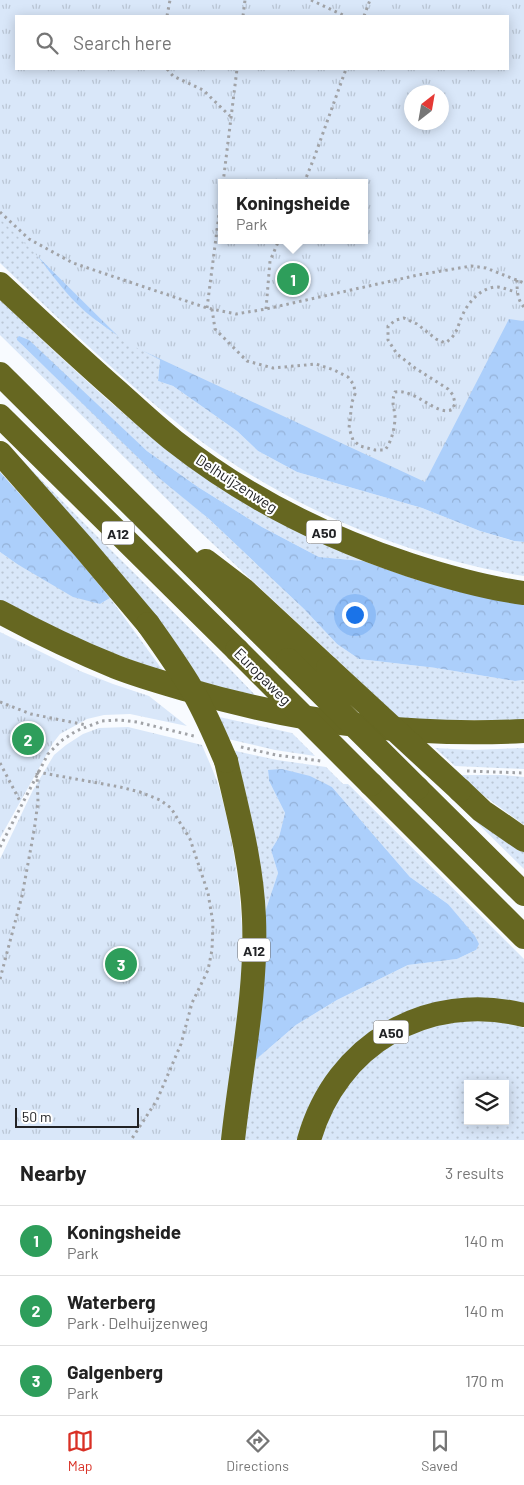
<!DOCTYPE html>
<html lang="en">
<head>
<meta charset="utf-8">
<style>
	body { margin:0; font-family:Barlow,sans-serif; background:#f6f6f6; color:#222 }
	.controls { position:absolute; right:15px; bottom:15px; display:grid; overflow:hidden; border-radius:0px; box-shadow:0 2px 12px #0003 }
	.controls button { width:45px; height:45px; display:grid; place-items:center; padding:0; border:0; border-bottom:1px solid #e0e0e0; background:#fff; color:#222; font:25px sans-serif }
	.compass { position:absolute; left:404px; top:85px; width:45px; height:45px; border-radius:50%; background:#fff; box-shadow:0 2px 12px #0003; rotate:31deg }
	.scale { position:absolute; left:15px; bottom:12px; width:124px; box-sizing:border-box; padding-left:5px; border:2px solid #222326; border-top:0; font-size:14px; line-height:18px; white-space:nowrap; color:#222326; -webkit-text-stroke:4px #fff; paint-order:stroke }
	.you { position:absolute; left:354px; top:614px; width:18px; height:18px; margin:-12px; border:4px solid #fff; border-radius:50%; background:#1a73e8; box-shadow:0 0 0 8px #1a73e833 }
	.badge { display:grid; place-items:center; width:32px; height:32px; border-radius:50%; background:#d93025; color:#fff; font-size:16px; font-weight:700 }
	.pin { position:absolute; translate:-50% -50%; border:2px solid #fff; box-shadow:0 1px 5px #0006 }
	.popup { position:absolute; left:218px; top:179px; width:150px; height:65px; box-sizing:border-box; display:grid; place-content:center; border-radius:0px; background:#fff; filter:drop-shadow(0 1px 4px #0005); font-size:16px; white-space:nowrap; color:#767676 }
	.popup b { font-size:19px; color:#222 }
	.popup::after { content:''; position:absolute; left:50%; top:100%; margin-left:-10px; border:10px solid transparent; border-top-color:#fff }
	.list { margin:0; padding:0; list-style:none }
	h2 { display:flex; justify-content:space-between; align-items:center; height:65px; margin:0; padding:0 20px; font-size:21px }
	h2 small { font-size:16px; font-weight:400; color:#767676 }
	.list li { display:grid; grid-template-columns:32px 1fr auto; gap:15px; align-items:center; box-sizing:border-box; height:70px; padding:0 20px; border-top:1px solid #e0e0e0 }
	.list b { display:block; font-size:19px; white-space:nowrap }
	.list p { margin:0; font-size:16px; white-space:nowrap; color:#767676 }
	.list em { font-size:16px; font-style:normal; color:#767676 }
	.icon { flex:none; width:28px; height:28px; fill:none; stroke:currentColor; stroke-width:2; stroke-linecap:round; stroke-linejoin:round }
	.map { position:relative; flex:none; width:524px; height:1140px; overflow:hidden }
	.search { position:absolute; background:#fff; box-shadow:0 2px 12px #0003; left:15px; right:15px; top:15px; height:55px; display:flex; align-items:center; gap:12px; box-sizing:border-box; padding:0 18px; border-radius:0px; color:#767676; font-size:19px }
	.sheet { height:275px; background:#fff }
	nav { display:flex; justify-content:space-around; align-items:center; box-sizing:border-box; height:70px; border-top:1px solid #e0e0e0; background:#fff; font-size:14px; color:#767676 }
	nav a { display:grid; justify-items:center; gap:2px }
	nav .on { color:#d93025 }
	.map>svg:first-child { display:block }
	.grass { fill:url(#grass-dots); fill-rule:evenodd }
	.forest { fill:url(#forest-crowns) }
	.park { fill:url(#park-tufts); fill-rule:evenodd }
	.lines { fill:none; stroke-linecap:round; stroke-linejoin:round }
	.path { stroke:#a1a3a7; stroke-width:3; stroke-dasharray:2.5 4; stroke-linecap:butt }
	.highway { stroke:#666721; stroke-width:24 }
	.highway-bridge { stroke:#666721; stroke-width:24 }
	.labels { text-anchor:middle; dominant-baseline:central; stroke-width:4; stroke-linejoin:round; paint-order:stroke }
	.shield { fill:#fff; stroke:#646567; stroke-width:1 }
	.shield-label { font-size:14px; font-weight:bold; fill:#222326 }
	.street-label { font-size:15px; fill:#222326; stroke:#fff }
</style>
</head>
<body>
<div class="map">
<svg width="524" height="1140" viewBox="0 0 524 1140">
	<defs>
		<pattern id="grass-dots" width="8" height="8" patternUnits="userSpaceOnUse" patternTransform="scale(1.25)"><rect width="8" height="8" fill="#d9e7f9"/><path d="M2 2h.1M6 6h.1" fill="none" stroke="#bac6d5" stroke-width="1.8" stroke-linecap="round"/></pattern>
		<pattern id="forest-crowns" width="20" height="18" patternUnits="userSpaceOnUse" patternTransform="scale(1.25)"><rect width="20" height="18" fill="#accffb"/><path d="M2 6a3 3 0 1 1 6 0M12 15a3 3 0 1 1 6 0" fill="none" stroke="#94b1d7"/></pattern>
		<pattern id="park-tufts" width="24" height="20" patternUnits="userSpaceOnUse" patternTransform="scale(1.25)"><rect width="24" height="20" fill="#d9e7f9"/><path d="M3 7l-1-3M5 7V3M7 7l1-3M15 17l-1-3M17 17v-4M19 17l1-3" fill="none" stroke="#bac6d5"/></pattern>
	</defs>
	<rect width="100%" height="100%" fill="#f8fbff"/>
	<path class="grass" d="M0,217L27,243L76,303L99,323L133,345L160,360L158,381L173,386L237,431L258,451L297,472L422,508L480,531L513,541L524,542V576C402,556 284,506 186,430C121,379 60,320 0,263Z
		M0,300C69,365 137,431 215,485C225,492 237,498 248,504C286,526 322,544 363,561L319,557L262,527L198,487L147,451L17,340L159,477L209,519L304,609L337,644L359,659L436,668L515,681L524,680V720H434L399,718L196,528L0,335Z
		M6,443C88,530 175,611 257,697L197,681L3,447Z
		M0,552L17,564L100,604L110,598L164,672L91,645L0,600Z
		M219,717L292,733L315,756L275,750L228,739Z
		M435,748L472,750L524,748V769L455,766Z
		M231,750L277,760L326,767L343,784H348L524,959V1007L403,1015L300,1140H243L252,1063L296,1025L337,1000L408,965L457,959L476,950L448,904L410,877L332,787L282,769L268,771L269,781L285,813L279,837L271,850L278,873L265,912Z
		M459,775H502L524,777V825L480,793Z
		M456,802L524,847V869Z
		M485,1020L509,1023L524,1028V1140H321C327,1123 333,1106 343,1091C366,1059 404,1031 443,1024C457,1021 471,1021 485,1020ZM468,1084H505V1121H468Z"/>
	<path class="forest" d="M27,243L524,311V542L514,541L480,531L422,508L297,472L258,451L237,431L173,386L158,381L160,360C131,344 100,327 76,303C59,286 43,262 27,243Z
		M19,336L29,340L147,451L198,487L262,527L319,557L363,561L414,579L471,594L524,604V680L515,681L436,668L359,659L337,644L304,609L209,519L159,478L17,340V338Z
		M0,472L77,558L110,598L100,604L73,597L17,564L0,552Z
		M282,769L310,776L332,787L410,877L448,904L475,936L479,944L476,950L457,959L408,965L337,1000L296,1025L252,1063L265,912L278,873L271,850L279,837L285,813L269,781L268,770Z"/>
	<path class="park" d="M0,0H524V320L523,321L509,319L425,482L124,342L0,219ZM16,16H508V69H16ZM412,92H442V122H412ZM222,183H364V240H222Z
		M0,632L80,671L113,684L149,696L187,726L130,714L104,715L87,719L60,734L53,743L0,838Z
		M128,727L202,745C209,762 218,780 222,798C233,841 240,885 242,929C245,999 230,1071 222,1140H0V859L33,790L54,755L66,745L83,734L99,728Z"/>
	<g class="lines">
		<path class="path" d="M311,0L345,16
			M167,16L170,0
			M243,16L245,0
			M364,16L370,0
			M167,69L173,76L203,90L230,116
			M223,183L237,69
			M304,183L314,158L346,69
			M0,212L29,239L73,263L207,308L236,314L266,309L418,275L471,266L486,268L524,283
			M517,280C517,289 517,300 524,307
			M207,308L222,191
			M212,309L215,329L247,361L273,368L316,364L334,370L348,377L354,385L355,394L352,402L349,428L353,440L360,446L375,450H385C392,441 395,427 395,416C394,406 391,403 395,392C416,388 437,418 453,409L455,403L453,395L448,389L415,368L397,354L388,340V326L396,320L404,318L417,324L436,339L445,343C458,335 457,326 463,314C469,301 483,286 498,287C505,288 511,291 517,292
			M266,309L270,261L279,240
			M0,702L31,714L86,725
			M241,747L276,755L321,761
			M0,763L21,803
			M467,771L524,773
			M37,772L120,787L140,792L160,800L171,808L190,839L208,893L213,923L212,950L208,970L192,1003L181,1044L157,1100L131,1140
			M0,847L48,754L61,741L76,731L102,721L119,720L137,722L194,736
			M0,979L22,896L34,831L38,802L37,773"/>
		<path class="highway" d="M0,284C39,320 77,356 117,391C136,408 154,425 174,441C245,497 325,537 410,565C447,577 486,588 524,593
			M0,374L288,660
			M0,416L237,650
			M0,453L84,548L148,624
			M206,561L244,590L328,668
			M0,612C37,632 76,651 116,667C139,676 164,683 188,690C297,722 410,737 524,731
			M226,761C238,813 252,864 254,918C257,992 241,1066 233,1140
			M371,784L524,937
			M417,788L524,894
			M460,790L482,811L524,840
			M309,1140C336,1044 427,991 524,1015"/>
		<path class="highway-bridge" d="M148,624C163,645 178,666 191,688C205,711 215,736 226,761
			M237,650L371,784
			M288,660L417,788
			M328,668L460,790"/>
	</g>
	<g class="labels">
		<g class="shield">
			<rect x="306.5" y="520.5" width="35" height="23" rx="4"/>
			<rect x="102" y="521.5" width="32" height="23" rx="4"/>
			<rect x="238" y="938.5" width="32" height="23" rx="4"/>
			<rect x="373.5" y="1020.5" width="35" height="23" rx="4"/>
		</g>
		<g class="shield-label">
			<text x="324" y="532">A50</text>
			<text x="118" y="533">A12</text>
			<text x="254" y="950">A12</text>
			<text x="391" y="1032">A50</text>
		</g>
		<g class="street-label">
			<text transform="translate(237 483) rotate(33)">Delhuijzenweg</text>
			<text transform="translate(263 676) rotate(45)">Europaweg</text>
		</g>
	</g>
</svg>
<div class="controls">
<button><svg class="icon" aria-label="layers" viewBox="0 0 24 24"><path d="M12 4l9 5-9 5-9-5zM3 14l9 5 9-5"/></svg></button>
</div>
<svg class="compass" viewBox="-18 -18 36 36"><path d="M0-13l5 13h-10z" fill="#e53935"/><path d="M0 13l5-13h-10z" fill="#767676"/></svg>
<div class="scale">50 m</div>
<div class="you"></div>
<div class="pin badge" style="left:293px;top:279px;background:#2e9e5b">1</div>
<div class="popup"><b>Koningsheide</b>Park</div>
<div class="pin badge" style="left:28px;top:739px;background:#2e9e5b">2</div>
<div class="pin badge" style="left:121px;top:964px;background:#2e9e5b">3</div>
<div class="search"><svg class="icon" aria-label="search" viewBox="0 0 24 24"><circle cx="10" cy="10" r="6"/><path d="M15 15l6 6"/></svg>Search here</div>
</div>
<section class="sheet">
<h2>Nearby<small>3 results</small></h2>
<ul class="list">
<li><span class="badge" style="background:#2e9e5b">1</span><div><b>Koningsheide</b><p>Park</p></div><em>140 m</em></li>
<li><span class="badge" style="background:#2e9e5b">2</span><div><b>Waterberg</b><p>Park · Delhuijzenweg</p></div><em>140 m</em></li>
<li><span class="badge" style="background:#2e9e5b">3</span><div><b>Galgenberg</b><p>Park</p></div><em>170 m</em></li>
</ul>
</section>
<nav>
<a class="on"><svg class="icon" aria-label="map" viewBox="0 0 24 24"><path d="M3 6l6-2 6 2 6-2v14l-6 2-6-2-6 2zM9 4v14M15 6v14"/></svg>Map</a>
<a><svg class="icon" aria-label="directions" viewBox="0 0 24 24"><path d="M12 3l9 9-9 9-9-9zM9 14v-3h6M13 9l2 2-2 2"/></svg>Directions</a>
<a><svg class="icon" aria-label="saved" viewBox="0 0 24 24"><path d="M7 4h10v16l-5-4-5 4z"/></svg>Saved</a>
</nav>
</body>
</html>
